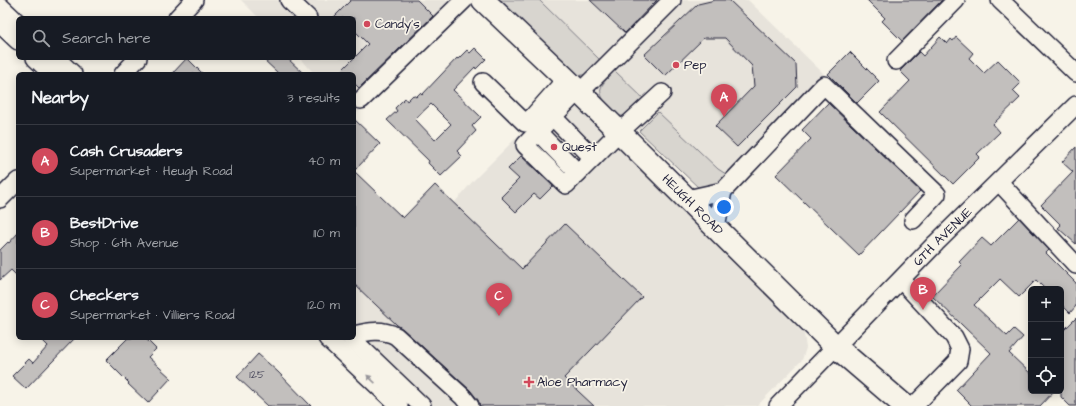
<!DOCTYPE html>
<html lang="en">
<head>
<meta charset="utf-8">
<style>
	body { margin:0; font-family:"Architects Daughter",sans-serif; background:#20242c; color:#f1f3f6 }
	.controls { position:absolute; right:12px; bottom:12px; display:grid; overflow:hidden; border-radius:6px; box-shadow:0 2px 10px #0003 }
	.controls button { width:36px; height:36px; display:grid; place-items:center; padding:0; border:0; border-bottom:1px solid #363941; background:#171b24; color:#f1f3f6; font:20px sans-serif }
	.you { position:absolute; left:724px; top:207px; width:14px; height:14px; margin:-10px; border:3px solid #fff; border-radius:50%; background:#1a73e8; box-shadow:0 0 0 6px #1a73e833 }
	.badge { display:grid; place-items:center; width:26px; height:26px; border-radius:50%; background:#d1495b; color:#fff; font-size:13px; font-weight:700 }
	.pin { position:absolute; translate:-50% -33px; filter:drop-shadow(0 1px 2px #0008) }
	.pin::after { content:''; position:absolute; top:21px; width:14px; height:12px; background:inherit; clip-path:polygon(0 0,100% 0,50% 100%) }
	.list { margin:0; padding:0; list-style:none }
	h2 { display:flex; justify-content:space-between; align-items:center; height:52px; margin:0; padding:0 16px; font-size:17px }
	h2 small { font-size:13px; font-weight:400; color:#9ea1a6 }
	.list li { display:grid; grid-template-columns:26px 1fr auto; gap:12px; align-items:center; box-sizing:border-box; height:72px; padding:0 16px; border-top:1px solid #363941 }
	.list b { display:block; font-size:15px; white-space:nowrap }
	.list p { margin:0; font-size:13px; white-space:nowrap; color:#9ea1a6 }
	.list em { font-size:13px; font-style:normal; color:#9ea1a6 }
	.icon { flex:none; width:22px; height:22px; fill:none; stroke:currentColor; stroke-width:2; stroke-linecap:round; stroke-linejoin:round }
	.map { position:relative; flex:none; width:1076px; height:406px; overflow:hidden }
	.search { position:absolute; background:#171b24; box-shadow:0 2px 10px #0003; left:16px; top:16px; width:340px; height:44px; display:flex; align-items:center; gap:10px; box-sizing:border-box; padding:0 14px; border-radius:6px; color:#9ea1a6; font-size:15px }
	.panel { position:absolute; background:#171b24; box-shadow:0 2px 10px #0003; left:16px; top:72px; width:340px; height:268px; border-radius:6px }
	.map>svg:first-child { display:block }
	.built { fill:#e7e3db }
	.green { fill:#d8d5cf; stroke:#7d7c85 }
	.building { fill:#c2bfbd; stroke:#22223b; fill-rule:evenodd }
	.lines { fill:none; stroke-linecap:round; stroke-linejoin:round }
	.minor-casing { stroke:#22223b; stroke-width:20 }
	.major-casing { stroke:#22223b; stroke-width:25 }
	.minor { stroke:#f7f3e8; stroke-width:17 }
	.major { stroke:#f7f3e8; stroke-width:22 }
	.oneway { fill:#97959a }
	.poi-dot { fill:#d1495b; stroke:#f7f3e8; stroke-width:1.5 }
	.labels { text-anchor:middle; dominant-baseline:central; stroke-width:3.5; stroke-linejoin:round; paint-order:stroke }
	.number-label { font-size:11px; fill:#4a495c }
	.poi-label { font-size:13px; fill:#22223b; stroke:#f7f3e8; text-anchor:start }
	.street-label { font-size:13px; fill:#22223b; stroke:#f7f3e8 }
</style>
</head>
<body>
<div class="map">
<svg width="1076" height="406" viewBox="0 0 1076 406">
	<rect width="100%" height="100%" fill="#f7f3e8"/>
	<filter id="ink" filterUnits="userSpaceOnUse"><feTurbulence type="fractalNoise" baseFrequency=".025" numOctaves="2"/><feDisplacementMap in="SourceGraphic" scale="8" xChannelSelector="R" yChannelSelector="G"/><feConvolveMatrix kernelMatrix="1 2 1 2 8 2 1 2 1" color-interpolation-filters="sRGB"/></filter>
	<g filter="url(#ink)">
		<path class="built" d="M241,0H469L356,114L354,113V74H315L299,58H354V18H259Z
			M499,0H748L824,74L745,156L729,176L700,189L639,131L594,91Z
			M565,89L804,334L806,348L802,360L757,406H430L354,335V269L435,185L454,203L473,181Z"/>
		<path class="green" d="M501,0H539L601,61L587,74L578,76L502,3Z
			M614,70L646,101L626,116C625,116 622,116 620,116C613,113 598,97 601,88C603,82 610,76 614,70Z
			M658,112L718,169L729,176L715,191L700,189L639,131Z"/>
		<path class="building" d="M351,0H417L433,16L359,88L354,83V74H338L368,44L354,30V18H333Z
			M590,0H657L625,33Z
			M715,0H729L796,64L797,87L737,147L715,126L754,86L752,66L725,38H704L665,76L644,55L698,4Z
			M867,0H942L902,41L882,21L885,18Z
			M940,37L947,44L951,39L953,41L956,37L973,53L969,58L984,73L998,60L1021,83L1013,91L1020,98L993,124L1000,132L977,154L980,157L953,184L880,112L910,81L900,71L919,52L923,56Z
			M475,48L486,59L476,69L475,67L453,90L481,117L472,126L476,131L457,151L462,156L441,176L428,163L429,161L387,120L397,111L395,108L405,98L407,101L413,95L416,97L420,93L422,95L457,58L458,59L467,50L470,53ZM431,104L451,124L435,140L415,119Z
			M850,52L879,81L857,103L828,74Z
			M187,58L203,74H172Z
			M262,58H287L304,74H279Z
			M828,103L920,191L859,255L776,175L811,139L802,130Z
			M354,119L380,144L354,171Z
			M1076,147V244L1058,228L1061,225L1041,205L1073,172L1062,162Z
			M521,156L553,186L540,199L534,194L516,212L501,197L519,179L508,169Z
			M354,171L403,218L435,185L522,269L565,224L642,297L564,378L594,406H480L478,400L470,390L403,329L397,325L354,284Z
			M1019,218L1049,250L1046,253L1076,283V306L1070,313L1061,304V289H1045L1036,280L1019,297L1000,279L974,305L1007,336L1014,329L1023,337L1009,353L1031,374V391H1054L1040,406H972L956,390L991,353L932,296L962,265L959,262L982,238L991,246Z
			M18,233V277L11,270L0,280V250L8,242L9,243Z
			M1076,318V406H1070L1061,397V333Z
			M40,338H75L26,389L12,376L29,359L33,363L48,346Z
			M128,338H145L156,349L148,357L171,378L148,403L128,384L129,383L106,360Z
			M258,354L278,372L311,406H268L237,377Z"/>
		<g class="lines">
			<g class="minor-casing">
				<g id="minor">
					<path d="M289,0L308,18"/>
					<path d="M1000,0L1076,73"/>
					<path d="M0,6L18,23"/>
					<path d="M177,18L194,0"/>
					<path d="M0,24L18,41"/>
					<path d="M35,58L52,74"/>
					<path d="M56,58L73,74"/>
					<path d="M896,61L956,0"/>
					<path d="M123,74L138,58"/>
					<path d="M483,82L525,123L528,122L566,79"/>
					<path d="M578,91L525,145L566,185L613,138L662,93"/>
					<path d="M579,93L672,0"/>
					<path d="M361,100L464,0"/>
					<path d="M553,117L593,158"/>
					<path d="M538,132L578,173"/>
					<path d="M999,182L1076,265"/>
					<path d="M0,199L18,181"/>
					<path d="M687,199L723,191"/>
					<path d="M716,227L723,191L824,85L937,194L913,220"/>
					<path d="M901,280L954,337L960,349L958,361L914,406"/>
					<path d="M354,335C369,331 382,329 396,336L463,397L470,406"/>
					<path d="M327,338L399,406"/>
					<path d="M351,338L422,406"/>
					<path id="s1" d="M778,406L936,243L1076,105"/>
				</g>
			</g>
			<g class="major-casing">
				<g id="major">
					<path id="s2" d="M483,0L566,79L835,346L905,406"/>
				</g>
			</g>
			<use href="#minor" class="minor"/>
			<use href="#major" class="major"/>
		</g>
		<defs><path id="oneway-solid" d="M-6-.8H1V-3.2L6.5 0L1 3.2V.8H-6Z"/></defs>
		<use class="oneway" href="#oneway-solid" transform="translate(371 379) rotate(-137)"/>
	</g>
	<g class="poi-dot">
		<circle cx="367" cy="24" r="4"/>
		<circle cx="676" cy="65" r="4"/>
		<circle cx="554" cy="147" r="4"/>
		<path d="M527 376h4v4h4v4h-4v4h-4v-4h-4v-4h4z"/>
	</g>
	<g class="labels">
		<g class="number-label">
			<text x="257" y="374">125</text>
		</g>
		<g class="poi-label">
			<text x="375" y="24">Candy's</text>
			<text x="684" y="65">Pep</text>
			<text x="562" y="147">Quest</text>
			<text x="537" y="382">Aloe Pharmacy</text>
		</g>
		<g class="street-label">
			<text stroke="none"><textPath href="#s2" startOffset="293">HEUGH ROAD</textPath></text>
			<text stroke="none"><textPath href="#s1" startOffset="236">6TH AVENUE</textPath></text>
		</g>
	</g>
</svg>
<div class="controls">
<button>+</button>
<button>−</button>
<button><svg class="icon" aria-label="locate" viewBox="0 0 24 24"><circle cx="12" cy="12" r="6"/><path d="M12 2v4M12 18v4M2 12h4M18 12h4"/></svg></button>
</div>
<div class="you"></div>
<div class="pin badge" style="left:724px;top:117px">A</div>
<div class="pin badge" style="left:923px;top:310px">B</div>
<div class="pin badge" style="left:499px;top:316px">C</div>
<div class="search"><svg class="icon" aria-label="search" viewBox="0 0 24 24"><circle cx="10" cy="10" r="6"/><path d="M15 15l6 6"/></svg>Search here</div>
<section class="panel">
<h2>Nearby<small>3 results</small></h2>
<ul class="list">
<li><span class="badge">A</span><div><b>Cash Crusaders</b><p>Supermarket · Heugh Road</p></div><em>40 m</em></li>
<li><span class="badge">B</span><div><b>BestDrive</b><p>Shop · 6th Avenue</p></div><em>110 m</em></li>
<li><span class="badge">C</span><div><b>Checkers</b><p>Supermarket · Villiers Road</p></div><em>120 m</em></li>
</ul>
</section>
</div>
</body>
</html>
